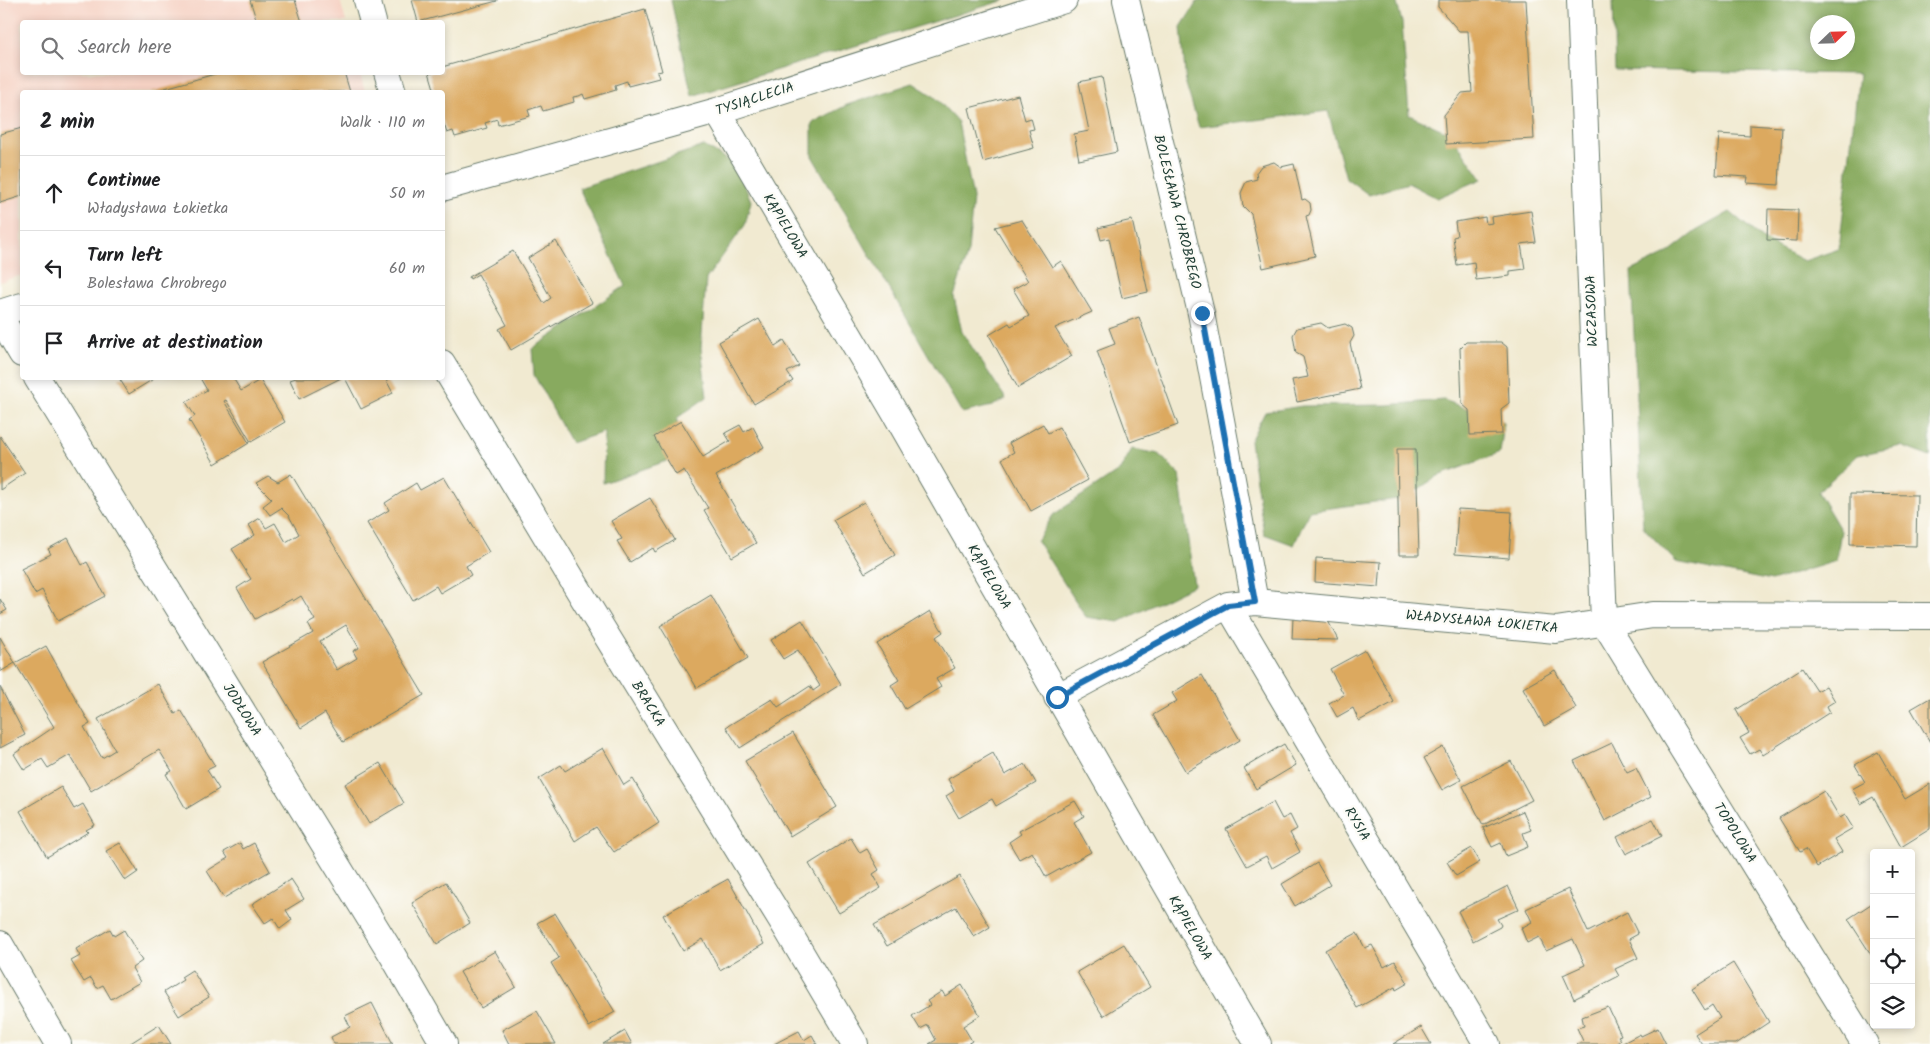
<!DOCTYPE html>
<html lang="en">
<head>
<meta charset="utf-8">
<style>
	body { margin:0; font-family:Kalam,sans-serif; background:#f2f2f2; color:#202124 }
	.controls { position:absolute; right:15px; bottom:15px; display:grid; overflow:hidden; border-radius:5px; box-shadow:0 2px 8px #0003 }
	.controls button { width:45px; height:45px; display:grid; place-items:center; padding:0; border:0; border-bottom:1px solid #e0e0e0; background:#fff; color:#202124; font:25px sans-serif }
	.compass { position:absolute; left:1810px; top:15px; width:45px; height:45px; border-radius:50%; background:#fff; box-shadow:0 2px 8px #0003; rotate:67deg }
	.stop { position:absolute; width:15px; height:15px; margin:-11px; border:4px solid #1f6fb2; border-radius:50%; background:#fff }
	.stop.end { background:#1f6fb2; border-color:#fff; box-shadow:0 1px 5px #0008 }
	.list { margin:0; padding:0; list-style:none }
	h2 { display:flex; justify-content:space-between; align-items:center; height:65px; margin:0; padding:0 20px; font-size:21px }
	h2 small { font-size:16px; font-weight:400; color:#757577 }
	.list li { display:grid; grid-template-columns:32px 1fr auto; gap:15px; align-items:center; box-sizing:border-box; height:75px; padding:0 20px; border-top:1px solid #e0e0e0 }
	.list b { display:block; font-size:19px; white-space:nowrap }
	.list p { margin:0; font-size:16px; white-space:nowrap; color:#757577 }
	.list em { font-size:16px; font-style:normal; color:#757577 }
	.icon { flex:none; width:28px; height:28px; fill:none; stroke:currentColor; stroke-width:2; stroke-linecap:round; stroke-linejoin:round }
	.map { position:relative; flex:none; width:1930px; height:1044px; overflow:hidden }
	.search { position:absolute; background:#fff; box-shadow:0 2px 8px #0003; left:20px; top:20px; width:425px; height:55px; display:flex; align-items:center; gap:12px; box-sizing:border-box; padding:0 18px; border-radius:5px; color:#757577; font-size:19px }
	.panel { position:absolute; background:#fff; box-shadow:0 2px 8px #0003; left:20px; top:90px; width:425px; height:290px; border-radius:5px }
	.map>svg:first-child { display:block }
	.built { fill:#f6d2c4 }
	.forest { fill:#88aa5f; stroke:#54744a; fill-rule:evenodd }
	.building { fill:#dca95f; fill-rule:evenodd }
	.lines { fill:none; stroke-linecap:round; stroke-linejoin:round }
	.street-casing { stroke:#687a6b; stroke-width:28 }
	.street { stroke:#fff; stroke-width:26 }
	.route { stroke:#1f6fb2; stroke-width:6 }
	.labels { text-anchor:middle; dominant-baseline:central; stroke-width:5; stroke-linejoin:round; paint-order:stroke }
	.street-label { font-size:14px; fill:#1f3d34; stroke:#fdfcf7 }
</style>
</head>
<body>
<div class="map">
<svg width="1930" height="1044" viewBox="0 0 1930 1044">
	<rect width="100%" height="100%" fill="#fdfcf7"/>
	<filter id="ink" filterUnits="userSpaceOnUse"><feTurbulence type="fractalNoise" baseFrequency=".02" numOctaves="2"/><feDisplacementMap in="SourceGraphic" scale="10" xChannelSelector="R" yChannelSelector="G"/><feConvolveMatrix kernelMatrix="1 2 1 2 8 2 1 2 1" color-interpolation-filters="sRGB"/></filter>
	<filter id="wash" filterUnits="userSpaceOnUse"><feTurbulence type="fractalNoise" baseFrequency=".0096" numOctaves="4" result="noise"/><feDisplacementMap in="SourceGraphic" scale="20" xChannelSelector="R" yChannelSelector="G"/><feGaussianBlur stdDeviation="1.12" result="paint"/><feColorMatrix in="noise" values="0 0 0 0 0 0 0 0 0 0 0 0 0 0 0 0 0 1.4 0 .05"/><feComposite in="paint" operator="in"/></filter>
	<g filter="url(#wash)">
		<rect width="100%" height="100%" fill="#f1ead1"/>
		<path class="built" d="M0,0H340L346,22H22V72L360,73L365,92H22V275L0,282Z"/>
		<path class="forest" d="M671,0H1005L692,96Z
			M1204,0H1396L1402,22L1409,115L1450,133L1482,179L1437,198L1408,183L1369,195L1346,178L1328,111L1199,127L1186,84L1181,27L1197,2Z
			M1613,0H1930V457L1901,446L1858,455L1818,492L1841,531L1836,561L1771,581L1676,562L1643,527L1631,271L1665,255L1696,231L1730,212L1764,240L1804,261L1839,249L1859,74L1615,70ZM1818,22H1848V52H1818Z
			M913,83L935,97L958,122L973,198L968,252L954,297L962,332L1006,399L992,406L962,413L812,156V123L847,105Z
			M704,146L736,165L751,201L745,225L706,279L701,348L707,397L677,418L678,457L603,483L604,432L571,443L534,375L532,349L625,286L579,188Z
			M1444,400L1504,423L1500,453L1438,476L1405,498L1309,511L1294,545L1264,534L1250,441L1265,412L1302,406L1387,405Z
			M1132,449L1159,454L1179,474L1194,585L1119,622L1086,617L1037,541L1053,515L1120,470Z"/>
		<g id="blocks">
			<path class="building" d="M250,0H295L302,22H257Z
				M412,0H497V1L418,22Z
				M1438,0H1526L1534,139L1446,144L1444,115L1462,93L1472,92L1468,31H1459L1438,7Z
				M645,9L662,71L657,72L659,78L628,86L627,81L615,85L616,90L585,99L583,94L579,96L573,97L574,102L543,111L541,106L534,108L528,110L530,116L498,125L497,119L485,123L487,128L455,137L453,131L447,133L442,119V92H435L429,72H442V67Z
				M222,72H344L350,92H151Z
				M1102,77L1117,152L1079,160L1074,134L1089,131L1079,82Z
				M1018,95L1025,120L1031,118L1034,129L1029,130L1034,148L983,162L969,108Z
				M1750,125L1782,127L1779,185L1747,183L1748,177L1716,175L1719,134L1750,136Z
				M22,128V196L0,203V134Z
				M1274,162L1281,167L1294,164L1302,200L1305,199L1310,203L1311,210L1309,215L1306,216L1315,256L1263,268L1251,214L1243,206L1241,193L1246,182L1257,179L1256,173L1261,166Z
				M1768,209L1798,210L1797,241L1767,240Z
				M1531,211L1536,242L1521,244L1525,269L1510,271V276L1476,280L1474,262L1457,265L1453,237L1457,236L1455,222L1485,217L1486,224L1492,223L1491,217Z
				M1022,220L1052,267L1061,261L1092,312L1055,328L1072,356L1018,388L989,335L1009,323L1011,326L1029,316L1013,289L1028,281L995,227Z
				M1132,220L1148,292L1122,298L1109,238L1101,240L1098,228Z
				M556,241L592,303L511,350L499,329L507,325L478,274L470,279L469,277L513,251L544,303L551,298L528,258Z
				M1139,317L1178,425L1130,442L1097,351L1115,344L1109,328Z
				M759,319L775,346L784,340L799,366L787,372L793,381L754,404L719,342Z
				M1321,323L1328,328L1345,324L1352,328L1354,336L1350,343L1360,389L1297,402L1292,380L1308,377L1303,357L1296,353L1293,335L1297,328Z
				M1466,342H1501L1507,347L1509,403L1501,409L1502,434L1470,435L1469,410L1462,404L1460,348Z
				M119,378H155L129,394Z
				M200,378H233L241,391L260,380L285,422L251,442L226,400L224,401L249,443L215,464L189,420L195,416L186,402L207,390Z
				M296,378H341L299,399L290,380Z
				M345,378H385L393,393L361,409Z
				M681,421L703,457L730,441L725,433L740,425L744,432L753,427L764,447L716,476L756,543L732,557L704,510L708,508L684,470L676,475L654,437Z
				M1043,424L1048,433L1059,427L1088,480L1031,511L1002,459L1014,452L1009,443Z
				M0,436L25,473L0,490Z
				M1397,449H1416L1419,555H1399Z
				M291,474L424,695L343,742L325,713L301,728L262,662L313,633L308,624L315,620L301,596L293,601L292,599L255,619L237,588L251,579L232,549L255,535L249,525L260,518L266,528L275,523L286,542L299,534L289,516L281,508L270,515L263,506L272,499L256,483L268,476L278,482ZM346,625L359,648L353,651L357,658L337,670L320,641Z
				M444,477L489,552L466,566L471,575L440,593L436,586L413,600L367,523L389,510L385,503L416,483L420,490Z
				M1850,494L1917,495L1916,546L1850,544Z
				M650,498L675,540L655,552L653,548L630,562L617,541L622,539L611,521Z
				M864,502L895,555L865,573L833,520Z
				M1458,509L1512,512L1509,558L1455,554Z
				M68,538L82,565L87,562L105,596L58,621L42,590L35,594L21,569L51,554L48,549Z
				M1316,558L1381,562L1379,587L1315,582Z
				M711,595L748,658L697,688L660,626Z
				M0,599L7,610L0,614Z
				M930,611L943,632L936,637L955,668L936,679L941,687L905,709L891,685L899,680L877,644Z
				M1293,618L1327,619L1338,640L1292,639Z
				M802,620L841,684L740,748L726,727L772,699L778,707L810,686L813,691L820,686L798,650L783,659L771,640Z
				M0,637L15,663L0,672Z
				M46,646L90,724L84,727L102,758L115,750L98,719L158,684L175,714L181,710L215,766L207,770L219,789L186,809L166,774L172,771L159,750L91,791L70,755L48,768L42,759L24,770L14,754L54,727L15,663Z
				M1365,650L1394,702L1359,721L1353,708L1337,717L1329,703L1344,695L1330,669Z
				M1802,668L1817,691L1826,686L1835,701L1827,706L1830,712L1763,755L1759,749L1750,754L1740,738L1749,733L1736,710Z
				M1555,670L1576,708L1544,726L1523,688Z
				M1202,675L1240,740L1186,772L1153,715L1177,701L1172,693Z
				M0,687L25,735L0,748Z
				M1930,698V742L1911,709Z
				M793,733L837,807L790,836L745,761Z
				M1612,743L1627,772L1636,768L1651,797L1605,821L1574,761Z
				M1284,744L1296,765L1256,789L1244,768Z
				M1443,747L1461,780L1442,790L1424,758Z
				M603,748L624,785L633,779L659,823L614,852L596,827L575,841L539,779L561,765L565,771Z
				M1878,752L1905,799L1930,784V829L1901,847L1873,797L1861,804L1852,789L1865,782L1855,765Z
				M993,753L1005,775L1025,764L1036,783L996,806L992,799L959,818L946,796L954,791L948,779Z
				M1511,761L1532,800L1483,825L1463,786Z
				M380,763L404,803L369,824L345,784Z
				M61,787L74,809L83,804L95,825L86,830L88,832L47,857L20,811Z
				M1824,791L1840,818L1845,815L1853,828L1834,839L1842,852L1817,867L1806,849L1800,852L1779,818Z
				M1075,801L1084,816L1074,822L1091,852L1046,877L1032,852L1019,859L1009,842L1021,834L1019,831Z
				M1273,802L1282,819L1290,815L1297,829L1290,833L1300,852L1272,868L1266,856L1247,866L1226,829Z
				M1523,811L1531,830L1523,833L1528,847L1506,856L1501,843L1492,847L1483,828Z
				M1653,819L1662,836L1626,854L1617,837Z
				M851,838L860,853L867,849L879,870L873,874L881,888L839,913L809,864Z
				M120,843L138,872L125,881L106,851Z
				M240,843L243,849L254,843L270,871L224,898L207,871L228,858L224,852Z
				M1472,848L1480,862L1456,876L1447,862Z
				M1317,863L1330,885L1295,906L1282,884Z
				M960,876L990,927L974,937L956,907L887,946L874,925Z
				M291,879L304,899L286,910L292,920L280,929L273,918L265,923L252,904Z
				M728,879L764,944L720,970L703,939L683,951L663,915Z
				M446,882L470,923L437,944L412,903Z
				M1508,886L1519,909L1497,919L1501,925L1500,927L1473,941L1458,911Z
				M1568,889L1588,932L1627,912L1638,934L1629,939L1638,958L1615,969L1619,976L1574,999L1563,975L1585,965L1573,939L1546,951L1539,937L1527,943L1521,928L1532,922L1526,909Z
				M1874,902V954L1872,956L1848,919Z
				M555,913L615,1012L589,1027L551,963L559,958L537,923Z
				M110,929L114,936L124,930L142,961L132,968L140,982L111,999L103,985L97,988L91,978L84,982L71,961L80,956L76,949Z
				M1357,933L1365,948L1372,945L1384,967L1395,961L1408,983L1396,990L1395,987L1357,1008L1325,950Z
				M1124,944L1150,987L1103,1016L1077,972Z
				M495,951L516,987L481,1008L460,972Z
				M1733,963L1769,1022L1736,1044H1702L1695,1034L1720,1018L1712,1005L1705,1010L1692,989Z
				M192,970L209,997L179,1016L164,992L183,980L181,977Z
				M962,985L980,1015L963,1026L972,1041L967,1044H929L936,1040L928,1025L920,1029L912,1016L930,1005L927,1001L942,991L945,996Z
				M372,1003L393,1044H334L331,1037L350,1027L345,1016Z
				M1608,1007L1621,1035L1618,1036L1621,1040L1615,1044H1577L1583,1041L1577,1028L1584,1026L1582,1017Z
				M537,1011L556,1044H509L502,1030Z
				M159,1025L171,1044H129Z
				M1421,1027L1431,1044H1393Z
				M1658,1028L1666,1044H1621L1640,1034L1641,1036Z
				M625,1031L632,1044H603Z
				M799,1031L804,1040L812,1035L817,1044H774Z"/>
		</g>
	</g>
	<g filter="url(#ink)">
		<use href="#blocks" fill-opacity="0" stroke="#687a6b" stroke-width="1"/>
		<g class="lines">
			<g class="street-casing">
				<path id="street" d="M367,0L373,22
					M1126,0L1201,313L1255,602
					M1580,0L1604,622L1865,1044
					M387,72L393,92
					M717,111L895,413L1258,1044
					M442,188L717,111L1064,0
					M0,313L22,306
					M0,317L22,354
					M442,363L584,599L782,921L855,1044
					M37,378L393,956L444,1044
					M1228,605L1487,1044
					M1057,697L1228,605L1255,602L1556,630L1653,615L1930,616
					M0,944L58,1044"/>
			</g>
			<use href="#street" class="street"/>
		</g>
	</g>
	<g class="lines" filter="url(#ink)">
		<path class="route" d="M1057,697L1228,605L1255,602L1202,313"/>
	</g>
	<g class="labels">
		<g class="street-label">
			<text transform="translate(755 99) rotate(-18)">TYSIĄCLECIA</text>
			<text transform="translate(1177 212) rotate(76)">BOLESŁAWA CHROBREGO</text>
			<text transform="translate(785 226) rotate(59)">KĄPIELOWA</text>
			<text transform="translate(1592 311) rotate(-92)">WCZASOWA</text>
			<text transform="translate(989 577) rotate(60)">KĄPIELOWA</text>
			<text transform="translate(1482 622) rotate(5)">WŁADYSŁAWA ŁOKIETKA</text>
			<text transform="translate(648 704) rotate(58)">BRACKA</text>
			<text transform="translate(242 710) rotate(58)">JODŁOWA</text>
			<text transform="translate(1357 824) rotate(59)">RYSIA</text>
			<text transform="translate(1735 833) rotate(58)">TOPOLOWA</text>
			<text transform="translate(1190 928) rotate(60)">KĄPIELOWA</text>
		</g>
	</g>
</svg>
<div class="controls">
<button>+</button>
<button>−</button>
<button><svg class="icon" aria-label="locate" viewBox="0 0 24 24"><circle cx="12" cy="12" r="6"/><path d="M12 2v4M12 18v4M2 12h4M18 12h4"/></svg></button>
<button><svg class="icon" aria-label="layers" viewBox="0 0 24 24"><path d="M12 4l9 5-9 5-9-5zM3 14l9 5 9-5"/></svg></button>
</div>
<svg class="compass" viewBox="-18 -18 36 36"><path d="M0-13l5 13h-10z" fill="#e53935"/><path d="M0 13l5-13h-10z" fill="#757577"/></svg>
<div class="stop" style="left:1057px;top:697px"></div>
<div class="stop end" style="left:1202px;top:313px"></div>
<div class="search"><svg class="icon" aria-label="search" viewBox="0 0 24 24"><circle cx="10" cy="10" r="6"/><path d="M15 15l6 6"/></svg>Search here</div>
<section class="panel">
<h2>2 min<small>Walk · 110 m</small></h2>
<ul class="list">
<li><svg class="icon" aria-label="ahead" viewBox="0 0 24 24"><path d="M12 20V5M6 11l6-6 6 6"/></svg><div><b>Continue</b><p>Władysława Łokietka</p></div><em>50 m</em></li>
<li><svg class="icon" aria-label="left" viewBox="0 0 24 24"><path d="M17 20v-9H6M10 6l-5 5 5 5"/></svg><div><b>Turn left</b><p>Bolesława Chrobrego</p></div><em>60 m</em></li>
<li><svg class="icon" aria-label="arrive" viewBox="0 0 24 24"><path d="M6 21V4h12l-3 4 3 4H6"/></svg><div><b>Arrive at destination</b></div></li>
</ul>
</section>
</div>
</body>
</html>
